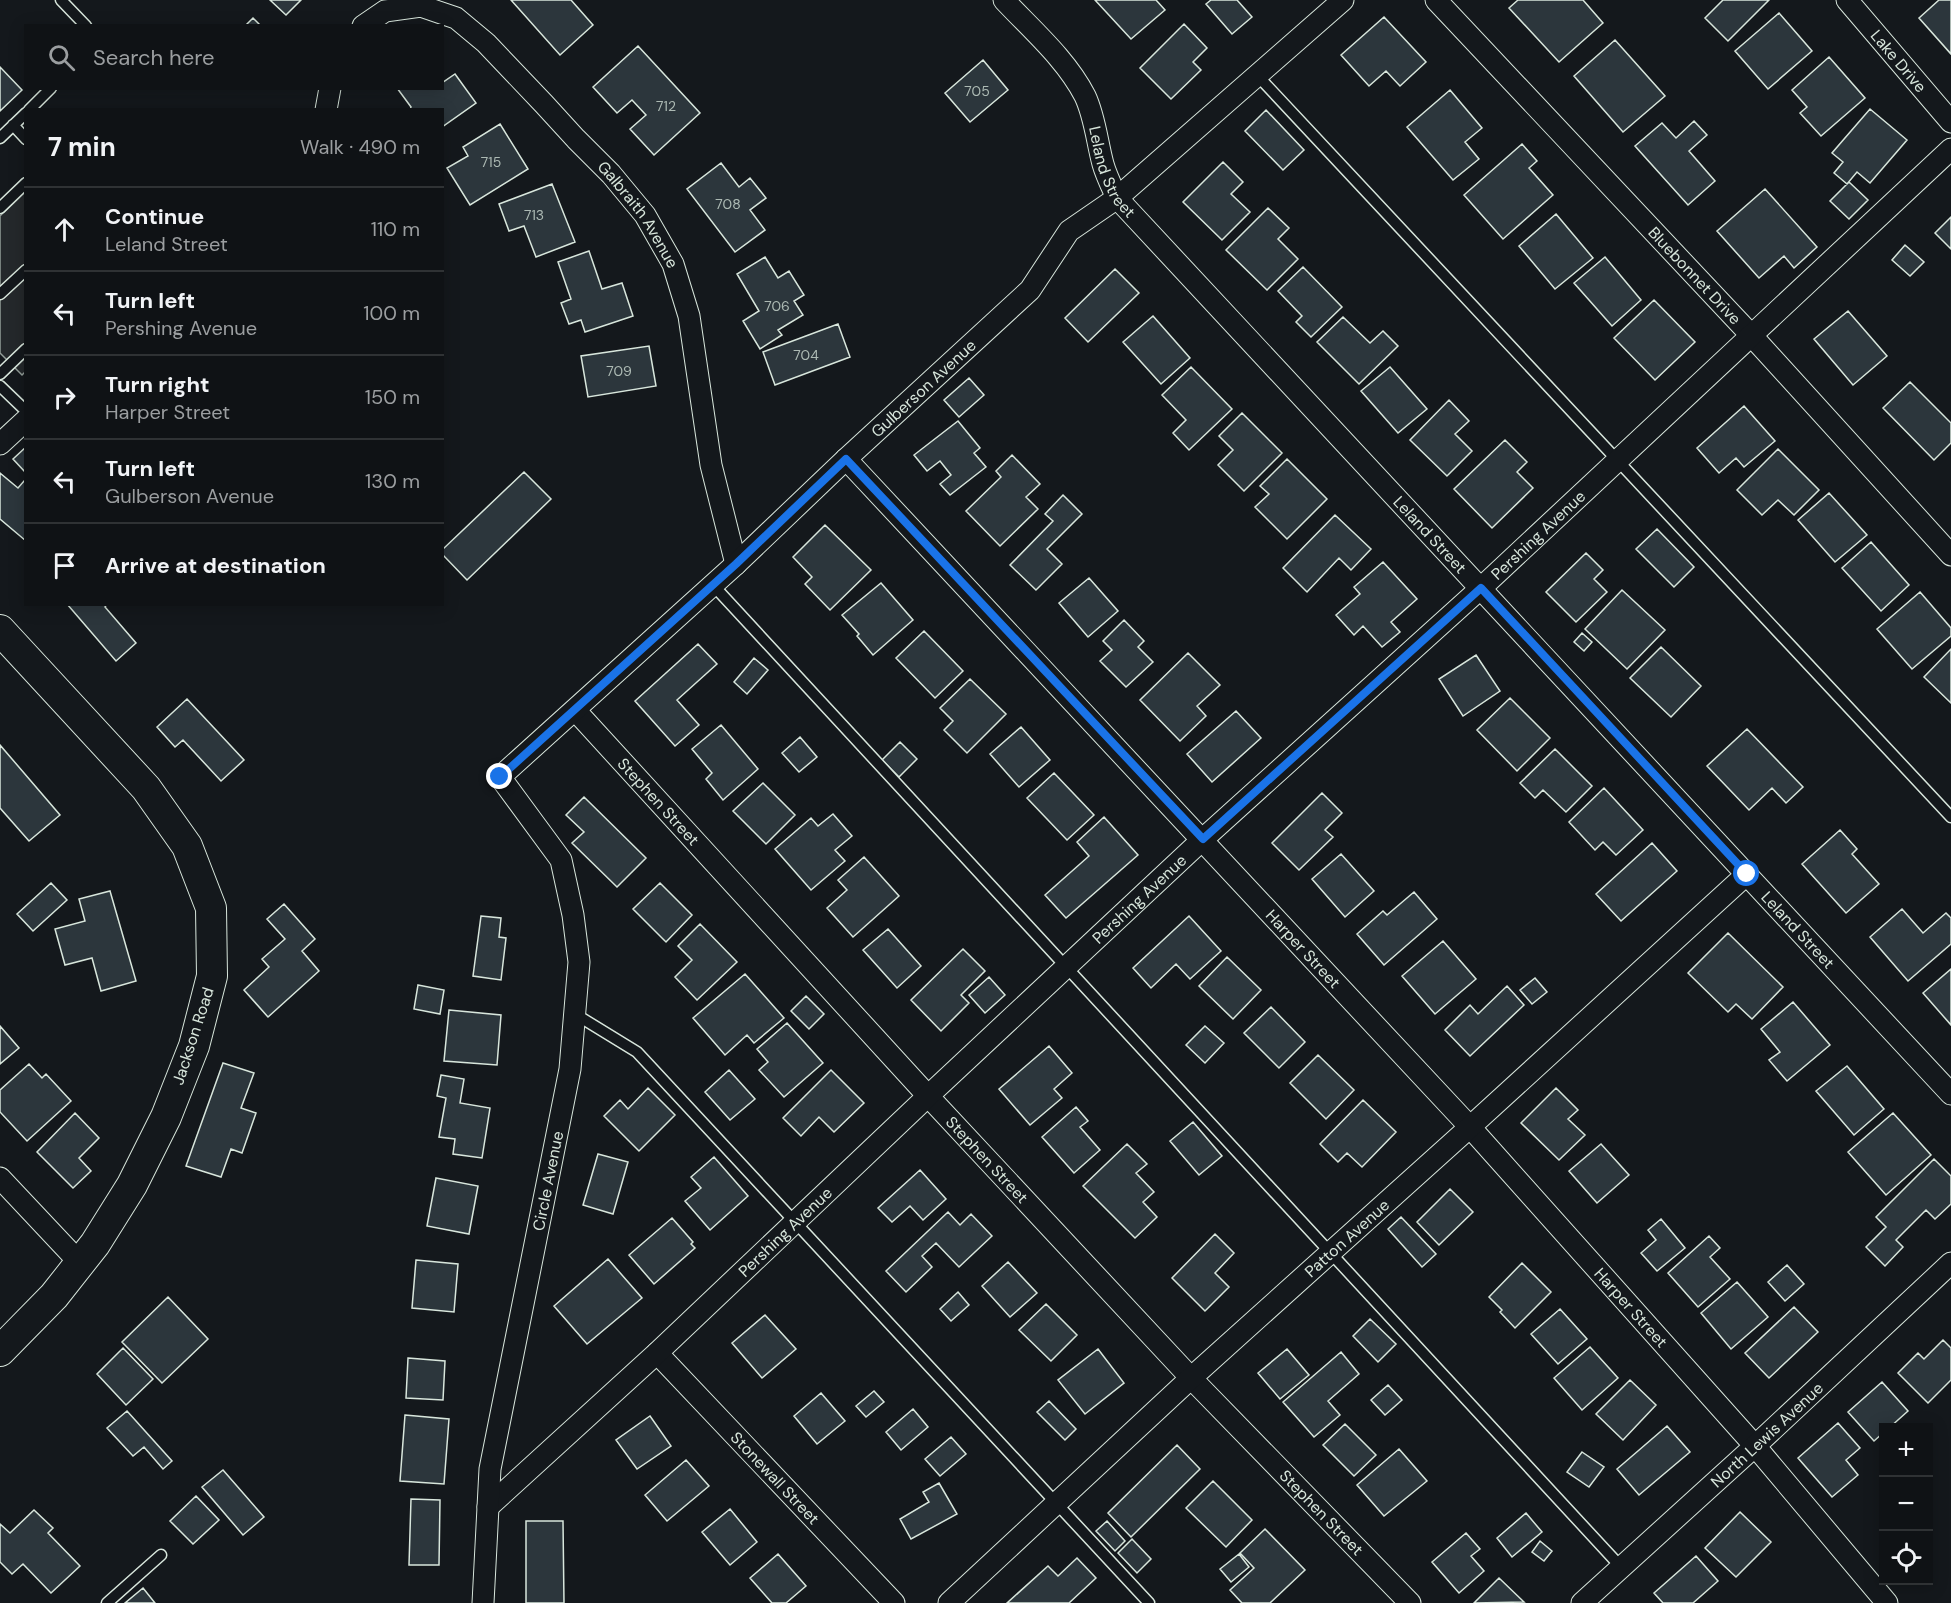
<!DOCTYPE html>
<html lang="en">
<head>
<meta charset="utf-8">
<style>
	body { margin:0; font-family:"DM Sans",sans-serif; background:#181b1e; color:#f1f3f6 }
	.controls { position:absolute; right:18px; bottom:18px; display:grid; overflow:hidden; border-radius:0px; box-shadow:0 3px 15px #0003 }
	.controls button { width:54px; height:54px; display:grid; place-items:center; padding:0; border:0; border-bottom:2px solid #2f3234; background:#0f1215; color:#f1f3f6; font:30px sans-serif }
	.stop { position:absolute; width:18px; height:18px; margin:-14px; border:4px solid #1a73e8; border-radius:50%; background:#fff }
	.stop.end { background:#1a73e8; border-color:#fff; box-shadow:0 2px 6px #0008 }
	.list { margin:0; padding:0; list-style:none }
	h2 { display:flex; justify-content:space-between; align-items:center; height:78px; margin:0; padding:0 24px; font-size:26px }
	h2 small { font-size:20px; font-weight:400; color:#9b9ea0 }
	.list li { display:grid; grid-template-columns:39px 1fr auto; gap:18px; align-items:center; box-sizing:border-box; height:84px; padding:0 24px; border-top:2px solid #2f3234 }
	.list b { display:block; font-size:22px; white-space:nowrap }
	.list p { margin:0; font-size:20px; white-space:nowrap; color:#9b9ea0 }
	.list em { font-size:20px; font-style:normal; color:#9b9ea0 }
	.icon { flex:none; width:33px; height:33px; fill:none; stroke:currentColor; stroke-width:2; stroke-linecap:round; stroke-linejoin:round }
	.map { position:relative; flex:none; width:1951px; height:1603px; overflow:hidden }
	.search { position:absolute; background:#0f1215; box-shadow:0 3px 15px #0003; left:24px; top:24px; width:420px; height:66px; display:flex; align-items:center; gap:15px; box-sizing:border-box; padding:0 21px; border-radius:0px; color:#9b9ea0; font-size:22px }
	.panel { position:absolute; background:#0f1215; box-shadow:0 3px 15px #0003; left:24px; top:108px; width:420px; height:498px; border-radius:0px }
	.map>svg:first-child { display:block }
	.parking { fill:#24282b; stroke:#939e99; stroke-width:1.5 }
	.building { fill:#2c363c; stroke:#d8e6dc; stroke-width:1.5 }
	.lines { fill:none; stroke-linecap:round; stroke-linejoin:round }
	.lane-casing { stroke:#d8e6dc; stroke-width:13 }
	.street-casing { stroke:#d8e6dc; stroke-width:23 }
	.secondary-casing { stroke:#d8e6dc; stroke-width:32 }
	.lane { stroke:#14181c; stroke-width:10 }
	.street { stroke:#14181c; stroke-width:21 }
	.secondary { stroke:#14181c; stroke-width:30 }
	.route { stroke:#1a73e8; stroke-width:8 }
	.labels { text-anchor:middle; dominant-baseline:central; stroke-width:4.5; stroke-linejoin:round; paint-order:stroke }
	.number-label { font-size:14px; fill:#adbab4 }
	.street-label { font-size:16px; fill:#d8e6dc; stroke:#14181c }
</style>
</head>
<body>
<div class="map">
<svg width="1951" height="1603" viewBox="0 0 1951 1603">
	<rect width="100%" height="100%" fill="#14181c"/>
	<path class="parking" d="M25,190L26,371L22,375L0,353V216Z"/>
	<path class="building" d="M270,0H301L286,15Z
		M511,0H571L593,25L560,55Z
		M1095,0H1156L1165,10L1131,39Z
		M1211,0H1237L1252,17L1232,34L1206,4Z
		M1518,0H1583L1603,23L1559,62L1509,8Z
		M1723,0H1769L1728,41L1705,18Z
		M1939,0H1951V54L1919,18Z
		M1779,13L1812,51L1768,89L1735,51Z
		M1384,17L1426,62L1400,86L1386,71L1369,86L1341,55Z
		M253,18L261,26H245Z
		M1184,24L1207,48L1193,62L1201,70L1171,99L1140,68Z
		M1615,40L1665,96L1623,132L1574,76Z
		M638,46L700,113L654,155L630,129L646,115L632,100L617,113L593,87Z
		M1829,57L1865,98L1821,136L1800,113L1807,107L1792,90Z
		M983,60L1008,90L970,122L945,93Z
		M0,67L22,90L0,111Z
		M455,74L476,103L442,127V110H410L411,107L397,88H442V83Z
		M1450,90L1482,128L1465,142L1479,159L1453,180L1407,127Z
		M1870,109L1907,140L1870,183L1857,172L1847,184L1834,173L1843,162L1832,153Z
		M1266,110L1304,150L1283,170L1245,131Z
		M1694,121L1707,135L1689,151L1715,181L1688,205L1635,146L1662,123L1676,138Z
		M500,124L528,169L470,205L447,168L468,156L463,147Z
		M1522,144L1537,161L1529,168L1553,195L1503,239L1464,195Z
		M1223,162L1243,182L1231,194L1250,212L1222,240L1183,202Z
		M721,163L739,187L750,178L766,198L750,210L765,230L735,252L687,189Z
		M1849,182L1868,200L1849,219L1830,201Z
		M552,184L575,242L536,257L524,226L509,231L499,204Z
		M1765,189L1817,247L1794,268L1784,256L1759,278L1717,231Z
		M1268,208L1289,228L1278,239L1298,259L1267,290L1226,250Z
		M1556,214L1593,258L1555,289L1519,246Z
		M1951,217V249L1935,233Z
		M1905,245L1924,262L1910,276L1892,260Z
		M589,251L602,289L622,283L633,316L585,332L581,320L569,324L561,303L571,299L558,262Z
		M765,257L778,278L789,271L804,295L794,301L803,315L778,330L782,335L760,349L743,321L759,311L737,274Z
		M1605,257L1641,300L1612,326L1574,283Z
		M1303,267L1342,307L1311,337L1296,322L1302,316L1278,291Z
		M1115,269L1139,293L1088,342L1065,318Z
		M1654,300L1695,342L1655,380L1614,338Z
		M1848,311L1887,356L1853,385L1814,339Z
		M1153,316L1190,358L1161,384L1123,342Z
		M1343,317L1370,343L1383,331L1398,346L1359,384L1317,342Z
		M838,324L850,357L775,385L763,352Z
		M649,346L656,386L588,397L581,356Z
		M1191,367L1232,409L1189,450L1173,433L1186,420L1162,395Z
		M1390,367L1427,409L1398,433L1361,391Z
		M969,378L984,395L959,417L944,400Z
		M1910,382L1951,423V443L1934,460L1883,408Z
		M1449,400L1469,421L1455,434L1472,451L1447,476L1410,440Z
		M1744,406L1775,441L1744,467L1736,458L1719,473L1697,448Z
		M1242,413L1282,453L1244,491L1218,465L1233,450L1219,436Z
		M958,421L980,448L974,453L986,467L950,495L940,484L951,475L940,461L927,471L914,455Z
		M1505,440L1527,462L1517,472L1533,488L1492,528L1454,489Z
		M26,447V473L13,459Z
		M1778,449L1819,490L1794,515L1778,500L1762,515L1737,490Z
		M1012,455L1040,484L1026,497L1038,509L1000,546L966,511L1001,477L996,471Z
		M1287,459L1327,499L1287,539L1255,507L1269,494L1260,486Z
		M524,472L551,499L467,580L442,554V550Z
		M0,473L18,488L24,481L26,483V541L0,519Z
		M1829,493L1867,535L1835,562L1798,520Z
		M1063,495L1082,514L1047,549L1062,564L1036,590L1010,565L1053,521L1045,514Z
		M1335,515L1371,549L1351,570L1339,558L1307,592L1283,568Z
		M825,525L871,570L830,610L805,584L812,577L793,557Z
		M1657,529L1694,567L1674,587L1636,549Z
		M1871,542L1909,585L1881,611L1842,568Z
		M1586,553L1603,570L1594,579L1607,592L1576,622L1546,592Z
		M1383,562L1417,599L1391,622L1400,632L1382,647L1363,626L1354,635L1336,615L1360,594L1354,587Z
		M1089,578L1118,611L1088,637L1059,603Z
		M881,583L913,620L873,655L857,636L859,634L842,615Z
		M1622,590L1665,630L1627,669L1585,629Z
		M1920,592L1951,628V636L1912,669L1877,629Z
		M67,604H107L105,607L136,643L116,661Z
		M1124,620L1144,641L1138,647L1153,662L1126,687L1100,661L1112,650L1103,641Z
		M924,631L963,671L935,698L896,658Z
		M1582,633L1592,642L1584,651L1574,642Z
		M698,644L717,664L677,700L699,725L675,746L635,701Z
		M1661,647L1701,686L1671,717L1630,678Z
		M1951,649V703L1924,677Z
		M1188,653L1220,685L1197,706L1206,716L1180,741L1140,700Z
		M1476,655L1500,691L1463,716L1439,679Z
		M754,658L768,670L747,694L734,682Z
		M970,679L1006,714L967,753L944,730L953,721L940,708Z
		M1510,698L1550,738L1517,771L1477,730Z
		M187,699L244,760L221,781L183,740L175,747L157,727Z
		M1236,711L1261,738L1212,782L1187,754Z
		M721,725L758,769L723,800L706,779L712,773L692,749Z
		M1021,727L1050,760L1019,787L990,754Z
		M1747,729L1803,787L1786,803L1772,788L1749,810L1707,766Z
		M800,737L817,757L799,772L782,753Z
		M900,742L917,759L899,777L882,760Z
		M0,745L60,815L29,841L0,808Z
		M1555,749L1592,786L1566,812L1543,790L1535,798L1520,783Z
		M1054,773L1094,815L1067,840L1027,798Z
		M763,783L795,815L766,844L733,811Z
		M1604,788L1643,830L1616,855L1603,842L1595,850L1569,822Z
		M1322,793L1342,813L1325,830L1333,837L1299,870L1272,843Z
		M584,797L646,858L617,887L572,843L584,832L566,815Z
		M833,814L852,836L835,850L845,861L811,890L775,849L811,818L818,826Z
		M1104,817L1138,855L1066,918L1045,895L1089,856L1077,842Z
		M1840,830L1857,849L1852,854L1879,884L1846,913L1802,864Z
		M1652,843L1677,871L1621,921L1596,894Z
		M1341,854L1374,891L1345,917L1312,879Z
		M864,857L899,896L853,937L827,908L847,890L838,880Z
		M51,883L67,900L33,931L17,914Z
		M660,883L692,915L666,942L633,909Z
		M110,891L136,981L101,991L92,958L65,965L55,929L85,921L79,899Z
		M1414,892L1437,919L1384,965L1357,934L1383,911L1387,915Z
		M284,904L315,939L302,951L319,971L268,1017L244,990L269,967L262,959L285,939L267,919Z
		M1902,909L1923,933L1946,913L1951,918V944L1908,981L1870,937Z
		M481,916L501,918L499,937L506,938L501,980L473,976Z
		M1189,916L1221,951L1190,979L1176,964L1151,988L1133,968Z
		M700,924L737,962L697,1000L675,977L692,960L678,946Z
		M888,929L921,966L897,988L863,950Z
		M1728,933L1783,987L1752,1019L1736,1004L1728,1012L1688,973Z
		M1443,941L1476,979L1435,1014L1402,976Z
		M963,949L985,971L961,995L969,1003L941,1031L911,1000Z
		M1227,957L1261,990L1233,1019L1199,986Z
		M1951,969V1025L1923,993Z
		M745,974L784,1018L754,1043L747,1035L725,1055L693,1018Z
		M989,977L1005,995L985,1013L969,995Z
		M1535,978L1547,992L1532,1004L1520,990Z
		M418,985L444,990L440,1014L414,1009Z
		M1507,986L1524,1005L1470,1056L1445,1030L1470,1005L1478,1014Z
		M806,996L824,1014L809,1029L791,1011Z
		M1793,1002L1830,1045L1787,1081L1769,1060L1780,1052L1761,1029Z
		M1271,1007L1305,1042L1279,1068L1244,1033Z
		M449,1010L501,1015L497,1065L444,1061Z
		M787,1023L823,1063L784,1097L759,1070L768,1062L757,1049Z
		M0,1026L19,1048L0,1064Z
		M1205,1026L1224,1043L1205,1063L1186,1045Z
		M1049,1046L1072,1073L1054,1089L1062,1098L1030,1125L999,1089Z
		M1318,1055L1354,1090L1326,1119L1290,1083Z
		M223,1063L254,1073L241,1108L256,1113L242,1153L231,1149L221,1177L186,1166Z
		M29,1064L42,1078L46,1074L71,1101L27,1141L0,1112V1090Z
		M1847,1066L1884,1109L1854,1135L1816,1091Z
		M729,1070L755,1099L730,1120L705,1092Z
		M831,1070L864,1103L834,1132L819,1117L801,1136L783,1118Z
		M441,1075L464,1079L460,1103L490,1108L482,1158L453,1154L455,1139L439,1137L446,1098L437,1096Z
		M648,1088L675,1115L639,1151L604,1116L620,1100L628,1109Z
		M1556,1088L1578,1110L1568,1119L1585,1135L1559,1160L1521,1123Z
		M1363,1100L1396,1132L1362,1167L1347,1153L1338,1162L1320,1144Z
		M1076,1107L1088,1121L1080,1127L1100,1150L1074,1173L1042,1137Z
		M75,1113L99,1138L79,1158L91,1171L73,1188L37,1152Z
		M1893,1113L1931,1155L1886,1195L1848,1152Z
		M1193,1122L1222,1156L1199,1175L1170,1141Z
		M1127,1144L1147,1164L1136,1173L1154,1192L1143,1202L1157,1217L1135,1238L1083,1186Z
		M1601,1144L1629,1175L1597,1203L1569,1171Z
		M598,1154L628,1162L613,1214L583,1205Z
		M714,1157L748,1196L710,1230L685,1201L701,1188L691,1177Z
		M1934,1159L1951,1176V1204L1935,1219L1926,1210L1896,1240L1903,1247L1885,1266L1866,1247L1886,1227L1876,1217Z
		M920,1170L946,1199L923,1220L910,1206L892,1222L878,1208Z
		M436,1178L478,1186L469,1234L427,1226Z
		M1450,1189L1473,1212L1439,1245L1417,1222Z
		M948,1212L960,1225L971,1214L992,1236L959,1267L936,1243L922,1256L932,1267L906,1292L886,1271Z
		M1401,1217L1436,1254L1422,1267L1388,1229Z
		M672,1218L693,1242L691,1244L695,1248L654,1284L629,1255Z
		M1661,1219L1685,1248L1657,1271L1641,1253L1656,1240L1648,1230Z
		M1215,1234L1234,1253L1215,1273L1229,1287L1205,1311L1172,1278Z
		M1709,1236L1720,1248L1710,1257L1730,1279L1698,1307L1668,1273Z
		M608,1259L642,1298L587,1344L554,1306Z
		M416,1260L458,1264L454,1312L412,1308Z
		M1008,1262L1037,1293L1010,1317L982,1286Z
		M1522,1263L1551,1292L1515,1328L1500,1312L1502,1310L1489,1297Z
		M1787,1265L1804,1284L1785,1301L1768,1282Z
		M1737,1282L1768,1317L1731,1349L1701,1313Z
		M958,1292L969,1305L951,1321L940,1309Z
		M168,1297L208,1339L162,1383L122,1342Z
		M1046,1304L1077,1335L1051,1361L1019,1330Z
		M1794,1307L1818,1332L1769,1378L1745,1353Z
		M1560,1309L1587,1339L1558,1364L1531,1334Z
		M765,1315L796,1349L762,1378L732,1343Z
		M1370,1319L1396,1344L1378,1362L1353,1336Z
		M1943,1340L1951,1348V1380L1928,1403L1898,1373L1918,1353L1924,1359Z
		M1590,1347L1618,1378L1582,1410L1554,1378Z
		M123,1348L153,1379L126,1405L97,1374Z
		M1098,1349L1124,1383L1085,1414L1058,1380Z
		M1287,1349L1309,1375L1280,1399L1258,1373Z
		M1341,1352L1359,1374L1328,1401L1340,1415L1314,1437L1283,1402Z
		M408,1358L445,1361L443,1400L406,1398Z
		M1630,1380L1656,1405L1623,1440L1596,1414Z
		M1882,1382L1908,1411L1889,1428H1884V1432L1874,1441L1848,1412Z
		M1388,1385L1402,1400L1385,1415L1371,1400Z
		M874,1391L884,1402L866,1417L856,1406Z
		M821,1393L845,1421L817,1444L794,1416Z
		M1049,1401L1076,1429L1065,1440L1037,1412Z
		M913,1409L928,1427L901,1450L886,1432Z
		M127,1411L172,1461L163,1469L144,1447L133,1456L107,1428Z
		M405,1415L449,1419L444,1484L400,1481Z
		M650,1416L671,1446L637,1469L616,1440Z
		M1838,1423L1860,1448L1846,1460L1858,1475L1832,1497L1798,1458Z
		M1345,1424L1376,1455L1354,1476L1323,1445Z
		M1667,1426L1690,1452L1639,1495L1617,1469Z
		M951,1437L966,1454L940,1476L925,1459Z
		M1177,1445L1200,1469L1131,1537L1108,1513Z
		M1399,1449L1427,1481L1384,1516L1357,1485Z
		M1582,1452L1604,1467L1589,1487L1567,1472Z
		M686,1460L709,1486L667,1521L645,1495Z
		M223,1470L264,1517L243,1535L202,1487Z
		M1213,1481L1252,1520L1226,1547L1186,1508Z
		M939,1483L957,1514L911,1539L900,1519L929,1502L923,1492Z
		M196,1496L219,1520L193,1544L170,1521Z
		M411,1499L440,1500L439,1565H409Z
		M730,1509L757,1542L730,1565L702,1532Z
		M34,1510L53,1528L48,1533L80,1566L51,1593L23,1564L12,1574L0,1562V1524L10,1533Z
		M1740,1512L1771,1542L1736,1577L1705,1548Z
		M1526,1513L1542,1532L1512,1557L1497,1538Z
		M526,1521H563L564,1603H526Z
		M1107,1521L1125,1541L1115,1551L1096,1531Z
		M1265,1529L1305,1570L1270,1603H1242L1230,1590L1254,1568L1240,1553Z
		M1466,1533L1480,1549L1471,1556L1484,1571L1459,1593L1432,1562Z
		M1132,1539L1151,1559L1137,1573L1118,1553Z
		M1540,1541L1552,1551L1544,1561L1532,1552Z
		M778,1554L806,1586L786,1603H772L750,1578Z
		M1239,1554L1249,1567L1231,1582L1220,1569Z
		M1696,1556L1718,1581L1693,1603H1663L1654,1593Z
		M1077,1558L1096,1578L1069,1603H1007L1048,1566L1058,1576Z
		M1499,1578L1524,1602L1474,1603Z
		M143,1588L155,1603H125Z"/>
	<g class="lines">
		<g class="lane-casing">
			<path id="lane" d="M61,0L86,26
				M1257,75L1951,817
				M29,110L51,88
				M13,125L26,139
				M0,138L26,113
				M0,208L26,183
				M0,294L26,270
				M0,374L26,349
				M0,386L26,411
				M713,585L1621,1567
				M575,1014L637,1052L1149,1603
				M107,1603L161,1555"/>
		</g>
		<g class="street-casing">
			<g id="street">
				<path id="s1" d="M1004,0C1032,30 1066,59 1085,96C1095,117 1097,142 1103,164C1106,175 1112,187 1117,198L1951,1094"/>
				<path id="s2" d="M1436,0L1751,335L1951,555"/>
				<path id="s3" d="M1847,0L1951,122"/>
				<path id="s4" d="M363,26L385,11L421,6L456,18L486,43L544,104L576,139L611,174L645,215L673,264L689,316L711,465L736,564"/>
				<path d="M326,110L330,88"/>
				<path d="M0,444L26,420"/>
				<path id="s5" d="M846,459L1470,1127L1755,1446L1887,1603"/>
				<path id="s6" d="M575,710L928,1096L1191,1378L1410,1603"/>
				<path d="M0,1178L80,1263"/>
				<path id="s7" d="M657,1353L894,1603"/>
				<path id="s8" d="M488,1507L657,1353L928,1096L1203,839L1481,588L1951,149"/>
				<path id="s9" d="M483,1603L490,1469L570,1069L579,962L573,915L561,860L500,777L736,564L846,459L1030,290L1069,231L1117,198L1343,0"/>
				<path id="s10" d="M949,1603L1191,1378L1470,1127L1747,874"/>
				<path id="s11" d="M1582,1603L1755,1446L1951,1263"/>
			</g>
		</g>
		<g class="secondary-casing">
			<path id="secondary" d="M0,630L146,788L187,846L211,908L212,976L194,1046L166,1117L132,1185L95,1244L54,1296L0,1351"/>
		</g>
		<use href="#lane" class="lane"/>
		<use href="#street" class="street"/>
		<use href="#secondary" class="secondary"/>
	</g>
	<g class="lines">
		<path class="route" d="M500,777L736,564L846,459L1203,839L1481,588L1747,874"/>
	</g>
	<g class="labels">
		<g class="number-label">
			<text x="977" y="91">705</text>
			<text x="666" y="106">712</text>
			<text x="491" y="162">715</text>
			<text x="728" y="204">708</text>
			<text x="534" y="215">713</text>
			<text x="777" y="306">706</text>
			<text x="806" y="355">704</text>
			<text x="619" y="371">709</text>
		</g>
		<g class="street-label">
			<text stroke="none"><textPath href="#s3" startOffset="80">Lake Drive</textPath></text>
			<text stroke="none"><textPath href="#s1" startOffset="207">Leland Street</textPath></text>
			<text stroke="none"><textPath href="#s4" startOffset="369">Galbraith Avenue</textPath></text>
			<text stroke="none"><textPath href="#s2" startOffset="378">Bluebonnet Drive</textPath></text>
			<text stroke="none"><textPath href="#s9" startOffset="1431">Gulberson Avenue</textPath></text>
			<text stroke="none"><textPath href="#s1" startOffset="693">Leland Street</textPath></text>
			<text stroke="none"><textPath href="#s8" startOffset="1431">Pershing Avenue</textPath></text>
			<text stroke="none"><textPath href="#s6" startOffset="124">Stephen Street</textPath></text>
			<text stroke="none"><textPath href="#s8" startOffset="891">Pershing Avenue</textPath></text>
			<text stroke="none"><textPath href="#s1" startOffset="1233">Leland Street</textPath></text>
			<text stroke="none"><textPath href="#s5" startOffset="670">Harper Street</textPath></text>
			<text transform="translate(193 1036) rotate(-72)">Jackson Road</text>
			<text stroke="none"><textPath href="#s6" startOffset="610">Stephen Street</textPath></text>
			<text stroke="none"><textPath href="#s9" startOffset="428">Circle Avenue</textPath></text>
			<text stroke="none"><textPath href="#s8" startOffset="405">Pershing Avenue</textPath></text>
			<text stroke="none"><textPath href="#s10" startOffset="540">Patton Avenue</textPath></text>
			<text stroke="none"><textPath href="#s5" startOffset="1156">Harper Street</textPath></text>
			<text stroke="none"><textPath href="#s11" startOffset="250">North Lewis Avenue</textPath></text>
			<text stroke="none"><textPath href="#s7" startOffset="172">Stonewall Street</textPath></text>
			<text stroke="none"><textPath href="#s6" startOffset="1096">Stephen Street</textPath></text>
		</g>
	</g>
</svg>
<div class="controls">
<button>+</button>
<button>−</button>
<button><svg class="icon" aria-label="locate" viewBox="0 0 24 24"><circle cx="12" cy="12" r="6"/><path d="M12 2v4M12 18v4M2 12h4M18 12h4"/></svg></button>
</div>
<div class="stop" style="left:1747px;top:874px"></div>
<div class="stop end" style="left:500px;top:777px"></div>
<div class="search"><svg class="icon" aria-label="search" viewBox="0 0 24 24"><circle cx="10" cy="10" r="6"/><path d="M15 15l6 6"/></svg>Search here</div>
<section class="panel">
<h2>7 min<small>Walk · 490 m</small></h2>
<ul class="list">
<li><svg class="icon" aria-label="ahead" viewBox="0 0 24 24"><path d="M12 20V5M6 11l6-6 6 6"/></svg><div><b>Continue</b><p>Leland Street</p></div><em>110 m</em></li>
<li><svg class="icon" aria-label="left" viewBox="0 0 24 24"><path d="M17 20v-9H6M10 6l-5 5 5 5"/></svg><div><b>Turn left</b><p>Pershing Avenue</p></div><em>100 m</em></li>
<li><svg class="icon" aria-label="right" viewBox="0 0 24 24"><path d="M7 20v-9h11M14 6l5 5-5 5"/></svg><div><b>Turn right</b><p>Harper Street</p></div><em>150 m</em></li>
<li><svg class="icon" aria-label="left" viewBox="0 0 24 24"><path d="M17 20v-9H6M10 6l-5 5 5 5"/></svg><div><b>Turn left</b><p>Gulberson Avenue</p></div><em>130 m</em></li>
<li><svg class="icon" aria-label="arrive" viewBox="0 0 24 24"><path d="M6 21V4h12l-3 4 3 4H6"/></svg><div><b>Arrive at destination</b></div></li>
</ul>
</section>
</div>
</body>
</html>
